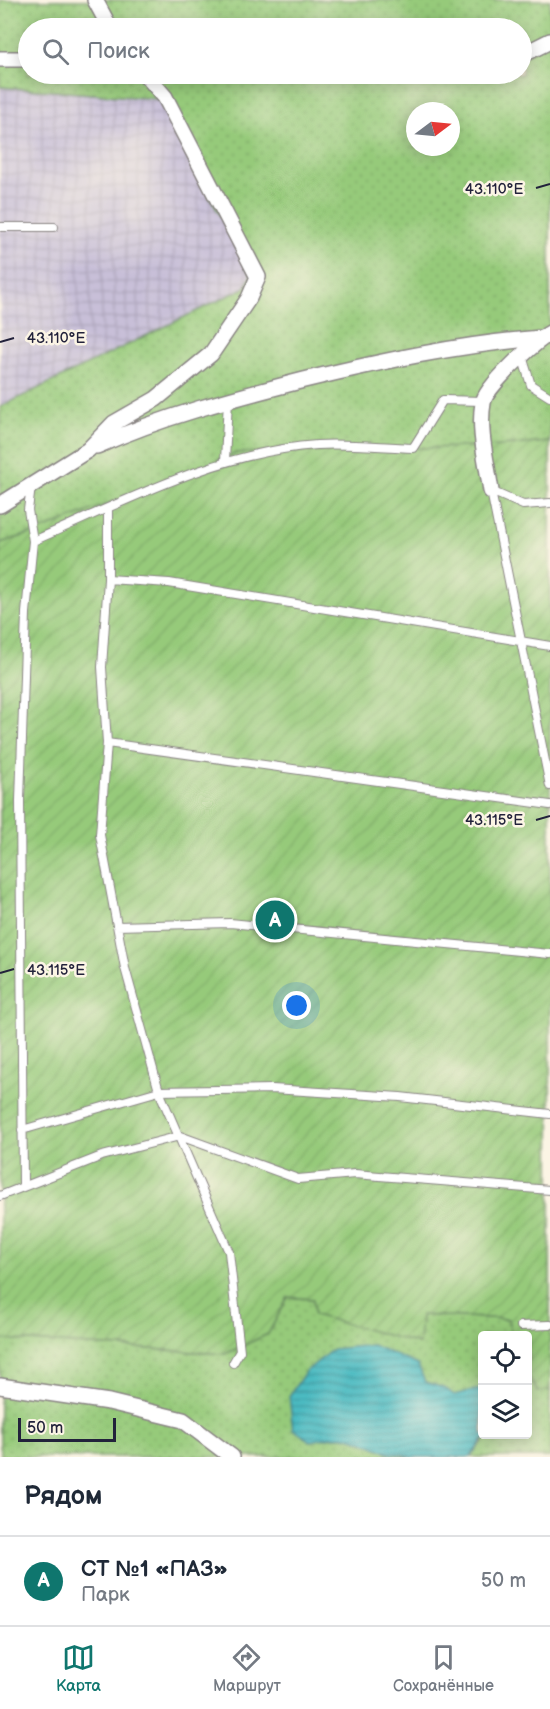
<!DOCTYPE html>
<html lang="ru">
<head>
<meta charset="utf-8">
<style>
	body { margin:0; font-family:"Balsamiq Sans",sans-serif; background:#f2f2f3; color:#1f2937 }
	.controls { position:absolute; right:18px; bottom:18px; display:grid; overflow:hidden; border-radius:6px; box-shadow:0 3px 15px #0003 }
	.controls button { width:54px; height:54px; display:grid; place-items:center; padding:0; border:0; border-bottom:2px solid #e0e1e3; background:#fff; color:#1f2937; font:30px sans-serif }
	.compass { position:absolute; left:406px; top:102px; width:54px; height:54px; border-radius:50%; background:#fff; box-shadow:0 3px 15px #0003; rotate:74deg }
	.scale { position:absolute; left:18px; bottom:15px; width:98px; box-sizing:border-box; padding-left:6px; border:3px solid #22223b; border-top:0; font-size:16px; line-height:21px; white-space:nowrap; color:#22223b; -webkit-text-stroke:4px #fcf5e5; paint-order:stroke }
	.you { position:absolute; left:297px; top:1006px; width:21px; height:21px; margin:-15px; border:4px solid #fff; border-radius:50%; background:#1a73e8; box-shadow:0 0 0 9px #1a73e833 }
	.badge { display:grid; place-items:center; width:39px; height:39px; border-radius:50%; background:#0f766e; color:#fff; font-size:20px; font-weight:700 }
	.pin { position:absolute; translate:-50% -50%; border:3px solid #fff; box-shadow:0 2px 6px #0006 }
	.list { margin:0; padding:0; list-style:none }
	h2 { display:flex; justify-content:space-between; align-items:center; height:78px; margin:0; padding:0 24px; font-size:26px }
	h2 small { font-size:20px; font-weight:400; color:#747a83 }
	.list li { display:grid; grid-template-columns:39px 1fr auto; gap:18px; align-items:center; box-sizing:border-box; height:90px; padding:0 24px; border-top:2px solid #e0e1e3 }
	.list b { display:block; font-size:22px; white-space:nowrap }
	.list p { margin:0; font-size:20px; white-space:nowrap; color:#747a83 }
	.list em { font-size:20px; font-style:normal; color:#747a83 }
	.icon { flex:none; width:33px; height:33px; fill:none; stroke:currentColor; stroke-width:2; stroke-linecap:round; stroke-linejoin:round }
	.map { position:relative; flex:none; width:550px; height:1457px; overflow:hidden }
	.search { position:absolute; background:#fff; box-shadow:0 3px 15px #0003; left:18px; right:18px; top:18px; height:66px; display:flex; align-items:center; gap:15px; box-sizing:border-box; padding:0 21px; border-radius:33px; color:#747a83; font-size:22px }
	.sheet { height:168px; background:#fff }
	nav { display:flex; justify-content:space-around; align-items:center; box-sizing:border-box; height:84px; border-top:2px solid #e0e1e3; background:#fff; font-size:16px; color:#747a83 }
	nav a { display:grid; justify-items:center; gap:3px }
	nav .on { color:#0f766e }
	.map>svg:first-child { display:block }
	.industrial { fill:url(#industrial-grid) }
	.grass { fill:url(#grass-dots); stroke:#5c765a; stroke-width:1.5; fill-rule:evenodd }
	.garden { fill:url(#garden-furrows); stroke:#5c765a; stroke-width:1.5 }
	.water { fill:url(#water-rules); stroke:#376e7e; stroke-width:1.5 }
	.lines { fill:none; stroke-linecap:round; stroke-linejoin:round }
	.lane-casing { stroke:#8a8584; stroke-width:10 }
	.street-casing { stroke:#8a8584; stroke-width:18 }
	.lane { stroke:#fff; stroke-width:8 }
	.street { stroke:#fff; stroke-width:15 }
	.ticks { fill:none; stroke:#22223b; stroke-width:2 }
	.ticks-label { font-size:15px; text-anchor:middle; fill:#22223b; stroke:#fcf5e5; stroke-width:5; stroke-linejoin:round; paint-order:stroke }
</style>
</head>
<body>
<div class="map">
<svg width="550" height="1457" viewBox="0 0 550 1457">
	<defs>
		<pattern id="industrial-grid" width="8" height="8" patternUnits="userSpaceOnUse" patternTransform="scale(1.5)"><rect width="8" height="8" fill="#c8bfd8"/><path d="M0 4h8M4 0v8" fill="none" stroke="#aca4ba"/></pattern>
		<pattern id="grass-dots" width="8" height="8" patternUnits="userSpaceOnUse" patternTransform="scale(1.5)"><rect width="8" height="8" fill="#96ca7a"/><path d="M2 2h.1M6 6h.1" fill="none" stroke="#81ad6a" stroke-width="1.8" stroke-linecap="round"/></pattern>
		<pattern id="garden-furrows" width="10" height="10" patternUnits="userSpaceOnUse" patternTransform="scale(1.5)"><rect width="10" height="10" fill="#96ca7a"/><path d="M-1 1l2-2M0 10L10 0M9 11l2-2" fill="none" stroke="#81ad6a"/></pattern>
		<pattern id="water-rules" width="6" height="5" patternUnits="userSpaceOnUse" patternTransform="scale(1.5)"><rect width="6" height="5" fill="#4cbbc2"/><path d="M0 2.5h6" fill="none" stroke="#3f989f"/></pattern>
	</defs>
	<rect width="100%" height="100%" fill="#fcf5e5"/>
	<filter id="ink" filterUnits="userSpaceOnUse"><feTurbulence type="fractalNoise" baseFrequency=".0167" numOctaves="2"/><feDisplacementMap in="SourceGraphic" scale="12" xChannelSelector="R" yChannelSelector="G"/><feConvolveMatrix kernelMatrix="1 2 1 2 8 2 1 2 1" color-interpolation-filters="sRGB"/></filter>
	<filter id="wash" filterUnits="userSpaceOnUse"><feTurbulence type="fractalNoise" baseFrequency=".008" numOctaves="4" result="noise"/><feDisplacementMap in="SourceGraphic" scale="24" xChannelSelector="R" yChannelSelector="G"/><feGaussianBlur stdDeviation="1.35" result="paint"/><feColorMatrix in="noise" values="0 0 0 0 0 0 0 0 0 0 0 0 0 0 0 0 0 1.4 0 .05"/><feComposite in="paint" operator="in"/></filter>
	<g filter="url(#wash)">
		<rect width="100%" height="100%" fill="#f3e8cd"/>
		<path class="industrial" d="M0,87L159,99L251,275L246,287L0,407Z"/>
		<path class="grass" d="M0,0H550V442L502,446L37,532L0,543V407L246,287L251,275L159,99L0,87ZM28,28H522V74H28ZM415,111H451V147H415Z
			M288,1297L313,1299L418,1344L420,1315L509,1319L512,1335L482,1336V1388L454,1395L446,1389L425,1382L372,1345L354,1348L310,1441C349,1432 354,1437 388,1453C396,1456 404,1452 411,1457H0V1339L225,1354L268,1334Z
			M528,1375L538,1391L550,1390V1457H470C491,1429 494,1435 528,1434Z"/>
		<path class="garden" d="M550,442V1390L538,1392L528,1375V1336L512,1335L508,1319L421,1315L419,1344L314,1315L313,1299L288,1297L268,1334L225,1354L0,1339V543L37,532L236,453L502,446Z"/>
		<path class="water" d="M372,1345L418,1365L425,1382L446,1389L454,1395L482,1388V1434L491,1435L484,1439L470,1457H411C404,1452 396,1456 388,1453C354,1437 349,1432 311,1441L293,1429L289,1396L305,1372L333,1349Z"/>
	</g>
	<g filter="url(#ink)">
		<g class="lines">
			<g class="lane-casing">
				<path id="lane" d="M0,227H54
					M522,356L531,385L550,397
					M225,461L228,400
					M491,491L550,786
					M491,491L523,505L550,503
					M108,508V579L102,667L107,743L100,835L125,968L159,1091L229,1252L240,1351L233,1363
					M33,541C124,502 216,452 317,445C348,443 381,447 413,448L443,400L483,401
					M108,579L169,583L550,646
					M107,743L550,805
					M117,926L230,923L550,954
					M22,1130L159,1091L272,1089L400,1097L550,1114
					M23,1186L20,801L26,613L33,541L28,510L31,487
					M0,1196L102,1156L180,1136L298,1179L355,1174L550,1190
					M521,1326L550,1325"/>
			</g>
			<g class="street-casing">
				<path id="street" d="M95,0L110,28
					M522,55L550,41
					M0,59H28
					M97,446C164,416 234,398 304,380C383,361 460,344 541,338
					M491,491C487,463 478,431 483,403C485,387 535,342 550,333
					M0,505L88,450L114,423L156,399L211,354L249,298L258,277L165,97L145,74
					M0,1386L109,1402L183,1420L232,1457"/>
			</g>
			<use href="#lane" class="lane"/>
			<use href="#street" class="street"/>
		</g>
	</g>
	<path class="ticks" d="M536,188L550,184M0,342L14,338M536,820L550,816M0,973L14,969"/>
	<g class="ticks-label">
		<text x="494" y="194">43.110°E</text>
		<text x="56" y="343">43.110°E</text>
		<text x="494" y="825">43.115°E</text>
		<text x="56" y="975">43.115°E</text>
	</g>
</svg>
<div class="controls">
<button><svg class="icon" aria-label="locate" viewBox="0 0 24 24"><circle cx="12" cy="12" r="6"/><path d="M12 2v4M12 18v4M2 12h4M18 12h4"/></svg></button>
<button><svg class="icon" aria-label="layers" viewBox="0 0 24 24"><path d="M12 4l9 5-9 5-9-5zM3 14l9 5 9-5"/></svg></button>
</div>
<svg class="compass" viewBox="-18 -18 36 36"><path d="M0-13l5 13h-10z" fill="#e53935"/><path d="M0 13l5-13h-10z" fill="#747a83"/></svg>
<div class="scale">50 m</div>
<div class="you"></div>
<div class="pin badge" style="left:275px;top:920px">A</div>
<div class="search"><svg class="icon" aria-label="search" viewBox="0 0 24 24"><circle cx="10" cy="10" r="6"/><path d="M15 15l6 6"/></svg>Поиск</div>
</div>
<section class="sheet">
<h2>Рядом<small></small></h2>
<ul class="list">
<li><span class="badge">A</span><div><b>СТ №1 «ПАЗ»</b><p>Парк</p></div><em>50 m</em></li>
</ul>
</section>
<nav>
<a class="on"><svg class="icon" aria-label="map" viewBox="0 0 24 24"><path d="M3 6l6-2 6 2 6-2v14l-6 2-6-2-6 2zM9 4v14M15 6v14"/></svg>Карта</a>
<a><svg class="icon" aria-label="directions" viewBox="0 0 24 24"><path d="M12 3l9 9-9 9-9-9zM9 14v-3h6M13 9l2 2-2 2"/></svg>Маршрут</a>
<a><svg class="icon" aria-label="saved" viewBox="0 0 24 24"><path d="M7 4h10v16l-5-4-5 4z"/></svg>Сохранённые</a>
</nav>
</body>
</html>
